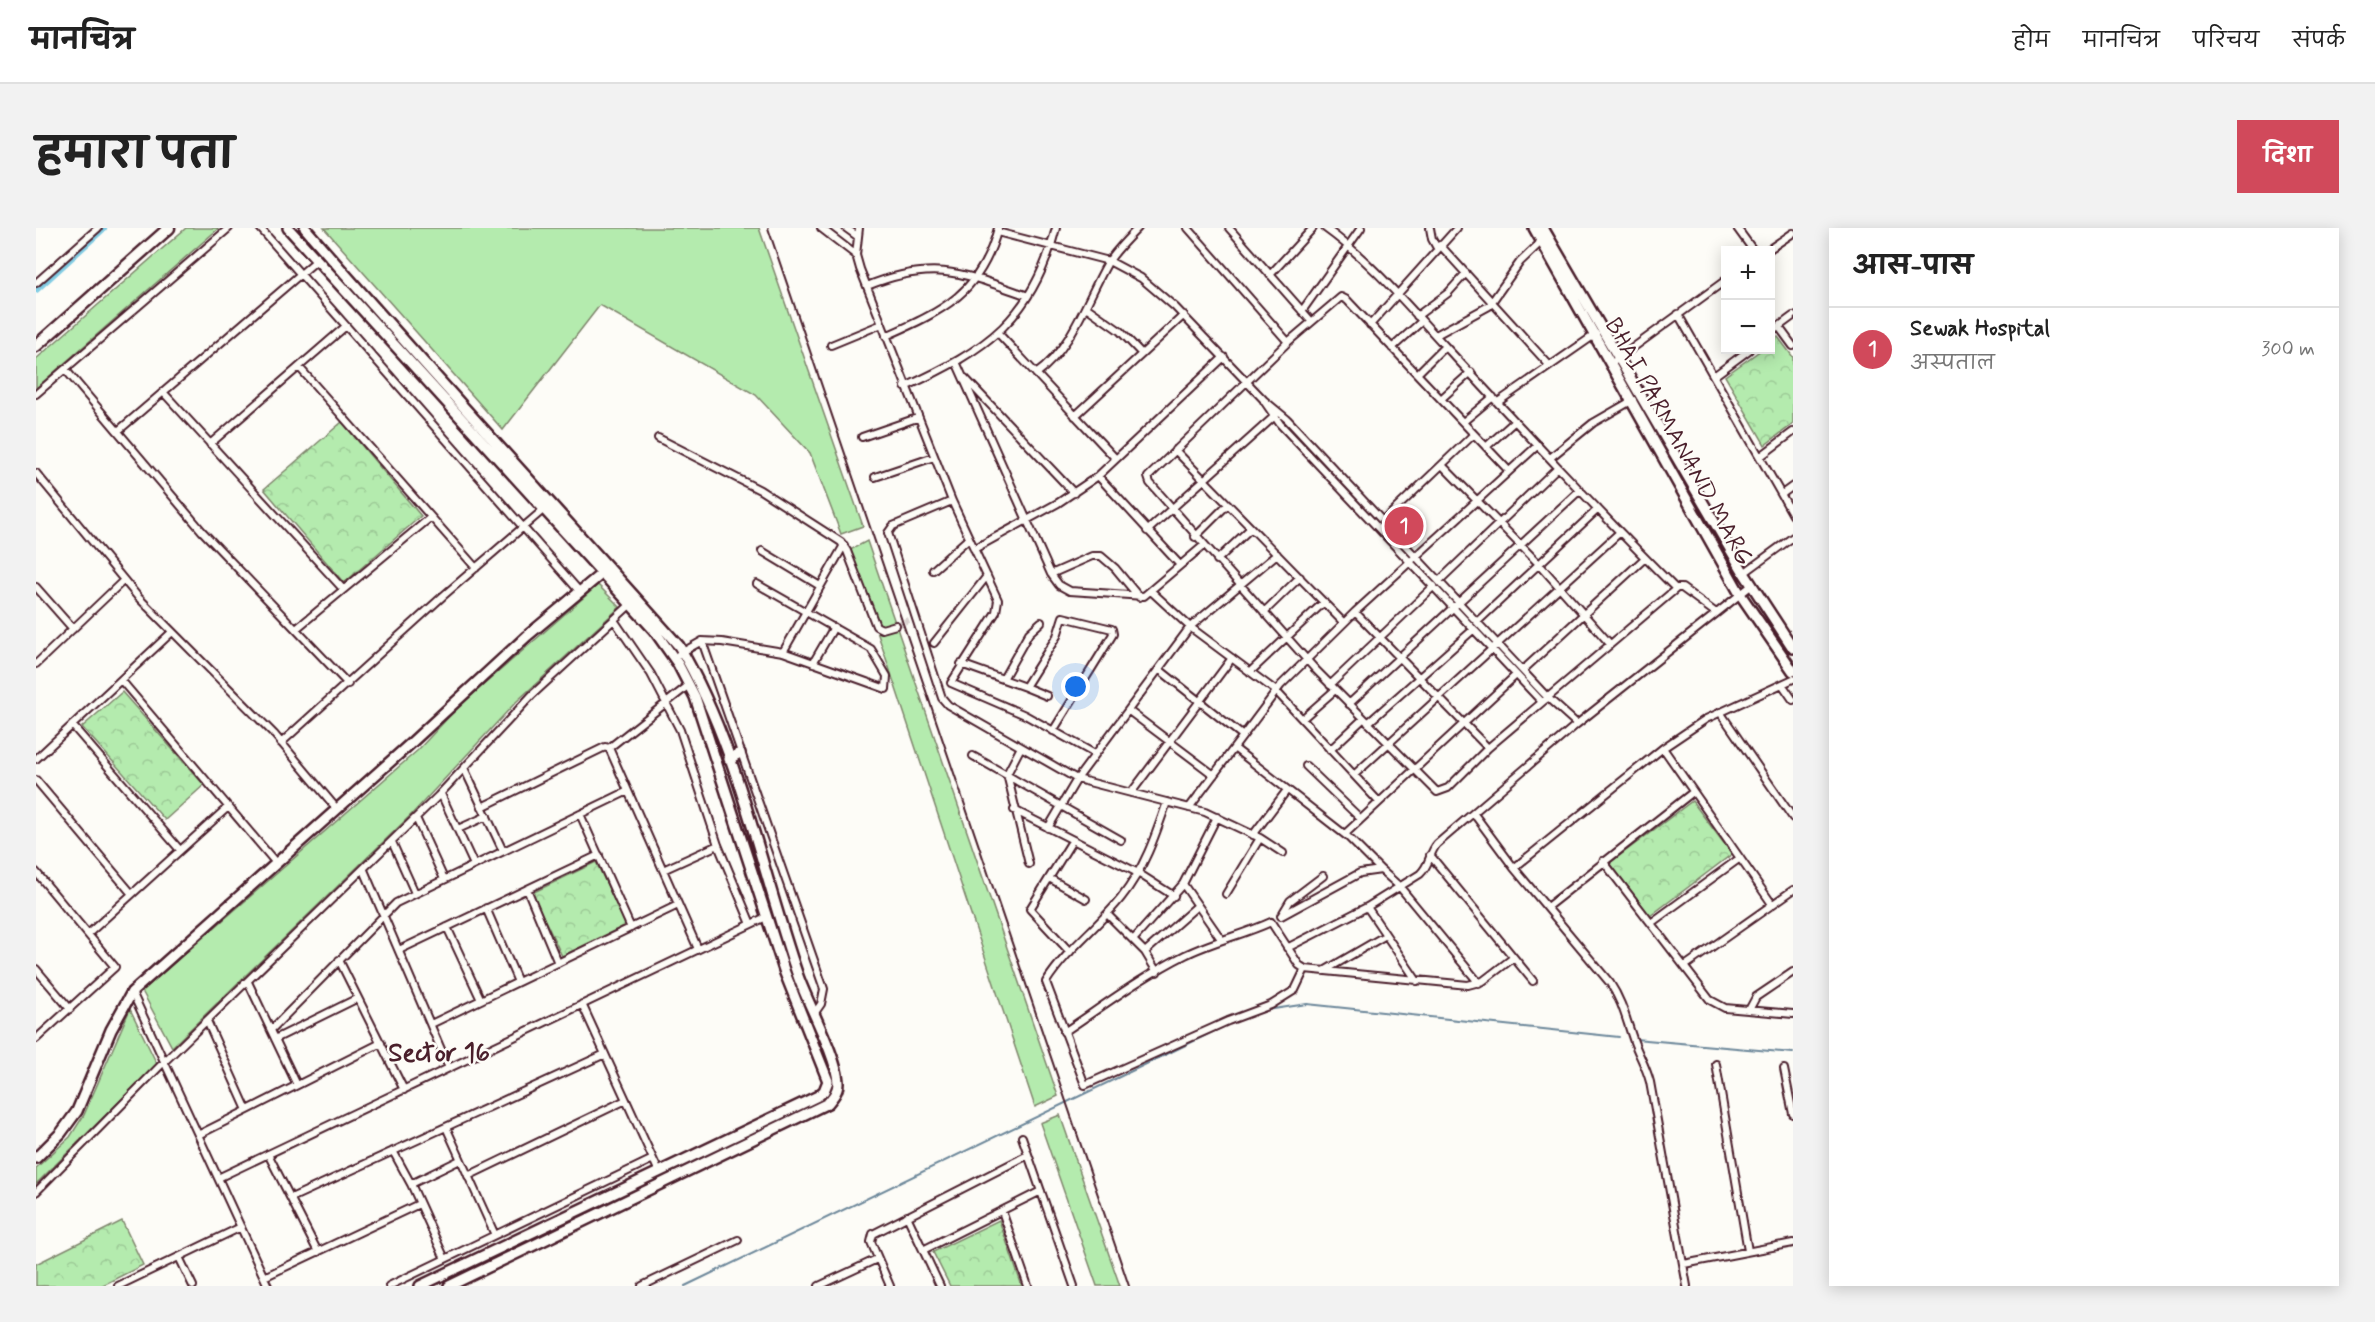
<!DOCTYPE html>
<html lang="hi">
<head>
<meta charset="utf-8">
<style>
	body { margin:0; font-family:Mynerve,"Playpen Sans Deva",sans-serif; background:#f2f2f2; color:#222 }
	.controls { position:absolute; right:18px; top:18px; display:grid; overflow:hidden; border-radius:0px; box-shadow:0 3px 15px #0003 }
	.controls button { width:54px; height:54px; display:grid; place-items:center; padding:0; border:0; border-bottom:2px solid #e0e0e0; background:#fff; color:#222; font:30px sans-serif }
	.you { position:absolute; left:1040px; top:459px; width:21px; height:21px; margin:-15px; border:4px solid #fff; border-radius:50%; background:#1a73e8; box-shadow:0 0 0 9px #1a73e833 }
	.badge { display:grid; place-items:center; width:39px; height:39px; border-radius:50%; background:#d1495b; color:#fff; font-size:20px; font-weight:700 }
	.pin { position:absolute; translate:-50% -50%; border:3px solid #fff; box-shadow:0 2px 6px #0006 }
	.list { margin:0; padding:0; list-style:none }
	h2 { display:flex; justify-content:space-between; align-items:center; height:78px; margin:0; padding:0 24px; font-size:26px }
	h2 small { font-size:20px; font-weight:400; color:#767676 }
	.list li { display:grid; grid-template-columns:39px 1fr auto; gap:18px; align-items:center; box-sizing:border-box; height:84px; padding:0 24px; border-top:2px solid #e0e0e0 }
	.list b { display:block; font-size:22px; white-space:nowrap }
	.list p { margin:0; font-size:20px; white-space:nowrap; color:#767676 }
	.list em { font-size:20px; font-style:normal; color:#767676 }
	.map { position:relative; flex:none; width:1757px; height:1058px; overflow:hidden; border-radius:0px }
	header { display:flex; align-items:center; gap:36px; box-sizing:border-box; height:84px; padding:0 30px; background:#fff; border-bottom:2px solid #e0e0e0 }
	header strong { font-size:28px }
	nav { display:flex; gap:33px; margin-inline-start:auto; font-size:21px }
	.intro { display:flex; align-items:center; justify-content:space-between; box-sizing:border-box; height:144px; padding:0 36px }
	h1 { margin:0; font-size:42px }
	.button { padding:15px 27px; border-radius:0px; background:#d1495b; color:#fff; font-size:21px; font-weight:700 }
	main { display:flex; gap:36px; padding:0 36px }
	aside { flex:1; background:#fff; border-radius:0px; box-shadow:0 3px 15px #0003 }
	.map>svg:first-child { display:block }
	.grass { fill:#b4ebae; stroke:#7f856c; stroke-width:1.5 }
	.forest { fill:url(#forest-crowns); stroke:#7f856c; stroke-width:1.5 }
	.lines { fill:none; stroke-linecap:round; stroke-linejoin:round }
	.stream { stroke:#6c879a; stroke-width:2 }
	.canal { stroke:#83cde4; stroke-width:8 }
	.street-tunnel { stroke:#d9d0ce; stroke-width:6; stroke-dasharray:6 3; stroke-linecap:butt }
	.street-casing { stroke:#4a1f2b; stroke-width:10 }
	.secondary-casing { stroke:#4a1f2b; stroke-width:14 }
	.primary-casing { stroke:#4a1f2b; stroke-width:15 }
	.street { stroke:#fdfcf7; stroke-width:6 }
	.secondary { stroke:#fdfcf7; stroke-width:9 }
	.primary { stroke:#fdfcf7; stroke-width:10 }
	.rail { stroke:#4a1f2b; stroke-width:2 }
	.labels { text-anchor:middle; dominant-baseline:central; stroke-width:5; stroke-linejoin:round; paint-order:stroke }
	.street-label { font-size:24px; fill:#4a1f2b; stroke:#fdfcf7 }
	.neighbourhood-label { font-size:26px; font-weight:bold; fill:#4a1f2b; stroke:#fdfcf7 }
</style>
</head>
<body>
<header>
<strong>मानचित्र</strong>
<nav><a>होम</a><a>मानचित्र</a><a>परिचय</a><a>संपर्क</a></nav>
</header>
<div class="intro"><h1>हमारा पता</h1><a class="button">दिशा</a></div>
<main>
<div class="map">
<svg width="1757" height="1058" viewBox="0 0 1757 1058">
	<defs>
		<pattern id="forest-crowns" width="20" height="18" patternUnits="userSpaceOnUse" patternTransform="scale(1.5)"><rect width="20" height="18" fill="#b4ebae"/><path d="M2 6a3 3 0 1 1 6 0M12 15a3 3 0 1 1 6 0" fill="none" stroke="#9cc996"/></pattern>
	</defs>
	<rect width="100%" height="100%" fill="#fdfcf7"/>
	<filter id="ink" filterUnits="userSpaceOnUse"><feTurbulence type="fractalNoise" baseFrequency=".0167" numOctaves="2"/><feDisplacementMap in="SourceGraphic" scale="12" xChannelSelector="R" yChannelSelector="G"/><feConvolveMatrix kernelMatrix="1 2 1 2 8 2 1 2 1" color-interpolation-filters="sRGB"/></filter>
	<g filter="url(#ink)">
		<path class="grass" d="M150,0H183L0,160V131Z
			M288,0H723L827,298L805,306L774,225L720,167L564,77L467,202Z
			M831,313L1022,868L999,879L814,322Z
			M562,357L584,379L480,474L376,586L136,819L106,763L382,522L421,480Z
			M94,781L121,836L0,956V940L34,909L48,887Z
			M1024,887L1084,1058H1061L1004,895Z"/>
		<path class="forest" d="M1742,109L1757,129V196L1729,217L1689,148L1725,122H1734L1735,114Z
			M306,194L385,288L308,355L228,261Z
			M86,464L168,557L129,592L46,499Z
			M1656,573L1696,626L1614,688L1574,635Z
			M560,634L590,697L526,728L496,665Z
			M963,992L986,1058H914L897,1024Z
			M86,993L107,1037L65,1058H0V1036Z"/>
		<g class="lines">
			<path class="stream" d="M1231,782L1271,776L1583,809
				M1599,811L1757,825
				M649,1058L1187,799"/>
			<path class="canal" d="M0,61L67,0"/>
			<path class="street-tunnel" d="M860,397L873,392"/>
			<g class="street-casing">
				<path id="street" d="M224,0L544,364
					M785,0L820,27
					M810,0L821,8
					M823,0L820,27L824,41L916,273L962,372L960,384L915,455L989,487L1059,526
					M1152,0L1252,114
					M1193,0L1275,93
					M1289,0C1335,33 1371,77 1409,118C1485,200 1561,282 1640,361
					M1394,0L1396,11L1401,20
					M1701,0L1717,22
					M961,4L1073,33L1105,50L1139,79L1228,172L1251,191L1512,470L1541,496
					M1404,17L1514,138
					M1732,22L1757,5
					M1234,47L1277,0
					M0,55L62,0
					M831,58C898,31 927,45 992,68
					M1050,79L1084,103L1106,126
					M1266,83L1325,0
					M1642,86L1757,287
					M1381,88L1412,65L1430,45
					M1334,97L1421,0
					M1743,99L1757,118
					M962,105L1080,231
					M1734,105L1757,88
					M1400,107L1453,78L1484,34L1506,13
					M850,108C907,83 945,65 962,0
					M795,117L846,96
					M1356,120L1386,93
					M1576,135L1690,52
					M921,136L1015,346L1023,357L1034,363L1108,368L1167,318
					M263,139L440,340
					M29,141L166,303L312,456
					M1000,146C1036,120 1050,73 1071,36C1079,23 1092,10 1102,0
					M1381,146L1409,118
					M1678,148L1713,122
					M929,150L1038,265
					M869,159C950,122 997,91 1020,0
					M127,164L307,361
					M0,166L193,0
					M1405,171L1435,144
					M1228,173L1244,196L1506,474
					M1462,174L1560,106
					M1039,188L1148,87
					M1427,194L1457,169
					M82,203L281,32
					M826,209L881,190
					M622,210L724,262L805,314L811,323L840,398L846,401L860,397
					M174,216L310,98
					M1450,219L1479,193
					M1139,222L1308,395
					M1725,228L1757,204
					M1514,230L1557,195L1597,172
					M1406,237L1503,336L1574,416
					M1473,243L1311,72L1305,69L1252,114L1112,249L1114,255L1279,441L1401,564L1412,560L1452,520L1641,360H1646L1680,385
					M0,245L102,369L238,506L301,581
					M1062,248L1144,337
					M839,249L898,229
					M1746,266L1757,258
					M916,273L857,298L852,305L906,470L912,477L1041,551L1169,584L1224,610L1247,625
					M1346,294L1438,206
					M1111,303L1241,186
					M1159,309L1192,276
					M938,321L1022,275L1062,248L1188,129
					M726,323L784,358
					M1181,332L1215,300
					M897,342L933,310
					M1708,345L1757,309
					M1015,346L1056,328H1065L1079,340L1103,369
					M1403,353L1522,239
					M0,359L37,401
					M1115,363L1154,399L1240,463L1343,574
					M1228,384L1264,349
					M1319,384L1452,520
					M578,392L615,446L644,502L682,617L715,696
					M1441,394L1562,281
					M260,401L395,289
					M666,413L788,761L785,776L778,786
					M898,415L951,348
					M747,424L808,317
					M643,426L666,413L686,414L747,424L850,461L851,448L835,421L721,356
					M777,435L798,399
					M0,436L88,352
					M925,436L989,459
					M1124,442L1207,508
					M1487,442L1609,330
					M1214,444L1288,374
					M967,451L993,405L1005,394
					M85,452L240,635
					M1746,456L1757,472
					M1294,457L1398,358
					M1011,468L989,459L1021,408L1027,389L1076,401L1077,406L1017,503
					M1313,476L1544,262
					M1093,483L1178,547
					M1684,484L1757,590
					M1266,491L1299,462
					M1332,495L1438,401
					M36,497L144,622
					M245,515L407,368L507,282
					M573,520L653,457
					M1198,520L1312,609L1345,642
					M1627,520L1736,676
					M984,521L971,546L993,636
					M1294,522L1327,491
					M937,528L1085,612
					M0,531L136,404
					M1270,538L1325,591
					M428,540L467,623
					M1318,547L1583,305
					M0,552L96,666
					M1095,565L1196,430
					M405,566L438,637
					M1131,574C1119,609 1108,641 1085,670C1062,699 1030,722 1010,754L1049,857L1192,793L1235,777L1259,762L1269,741
					M446,579L569,519L573,520L662,721
					M1153,580L1245,457L1319,384L1502,217
					M978,582L1102,645L1138,668
					M544,586L595,700
					M1438,586L1478,640L1574,755C1586,773 1590,791 1597,811C1602,826 1610,838 1614,854L1651,1058
					M380,590L408,651
					M1012,600L1041,551L1154,399L1241,326
					M422,601L451,588
					M1309,606L1480,447
					M1217,607L1251,562
					M356,614L379,665
					M1394,627L1497,753
					M1567,633L1674,772L1689,780L1757,786
					M1478,640L1627,520L1670,491L1757,451
					M328,642L413,840
					M627,642L682,617
					M0,644L79,739L0,811
					M1013,650L1050,671
					M1147,656L1185,711
					M491,661L522,735
					M1190,666L1224,610
					M1331,679L1381,753
					M1511,679L1657,564
					M450,680L482,754
					M1071,686L1109,724L1121,744
					M1245,688L1324,645L1345,642L1363,658L1443,755
					M1245,688L1254,673L1287,648
					M1615,695L1704,630
					M411,699L445,772
					M52,706L192,579
					M1097,712L1147,656L1181,589
					M1251,720L1331,679L1384,646C1394,637 1393,625 1401,616L1541,496L1716,357
					M363,722L563,627
					M1034,724L994,681L1036,613
					M1109,724L1161,678
					M303,732L368,862
					M1649,738L1757,662
					M0,741L34,781
					M1288,743L1350,707
					M212,754L261,857
					M96,764L232,1058
					M546,776L623,944
					M1713,782L1720,769L1757,744
					M171,793L211,882
					M395,796L642,677
					M235,802L360,675L592,563
					M1028,804C1067,778 1107,748 1149,727C1177,713 1207,707 1235,694L1263,737L1269,741L1432,757L1447,753L1477,730
					M239,811L322,770
					M1680,836L1712,1023
					M1748,841L1757,886
					M410,899L459,1007
					M162,907L345,815
					M986,909L1038,1058
					M357,923L375,956L409,1031
					M232,926L282,1024
					M432,948L590,872
					M182,950L730,689
					M375,956L424,932
					M0,964L128,834L402,568L496,467L596,375
					M255,970L569,826
					M966,983L992,1058
					M871,988L904,1058
					M887,1022L1005,963
					M143,1029L157,1058
					M1648,1036L1757,1015
					M228,1049L383,976
					M82,1058L205,999
					M353,1058L617,931
					M606,1058L702,1012
					M783,1058L841,1031
					M854,1058L835,1014L837,1006L992,927"/>
			</g>
			<g class="secondary-casing">
				<path id="secondary" d="M252,0L618,402L642,436L659,469L749,745L792,853L788,863L782,868L384,1058
					M269,0C391,141 518,278 643,418C702,518 724,638 762,748C771,774 802,831 802,855C802,863 797,869 792,875L413,1058
					M1498,0L1704,366L1757,443
					M1507,0L1708,345L1757,420
					M693,531L704,525
					M0,930L25,905L41,883L75,802L96,764L374,516L491,408L570,342"/>
			</g>
			<g class="primary-casing">
				<path id="primary" d="M0,118L133,0"/>
			</g>
			<use href="#street" class="street"/>
			<use href="#secondary" class="secondary"/>
			<use href="#primary" class="primary"/>
			<path class="rail" d="M732,0L1093,1058"/>
		</g>
	</g>
	<g class="labels">
		<g class="street-label">
			<text transform="translate(1642 214) rotate(61)">BHAI PARMANAND MARG</text>
		</g>
		<g class="neighbourhood-label">
			<text x="403" y="826">Sector 16</text>
		</g>
	</g>
</svg>
<div class="controls">
<button>+</button>
<button>−</button>
</div>
<div class="you"></div>
<div class="pin badge" style="left:1368px;top:298px">1</div>
</div>
<aside>
<h2>आस-पास<small></small></h2>
<ul class="list">
<li><span class="badge">1</span><div><b>Sewak Hospital</b><p>अस्पताल</p></div><em>300 m</em></li>
</ul>
</aside>
</main>
</body>
</html>
